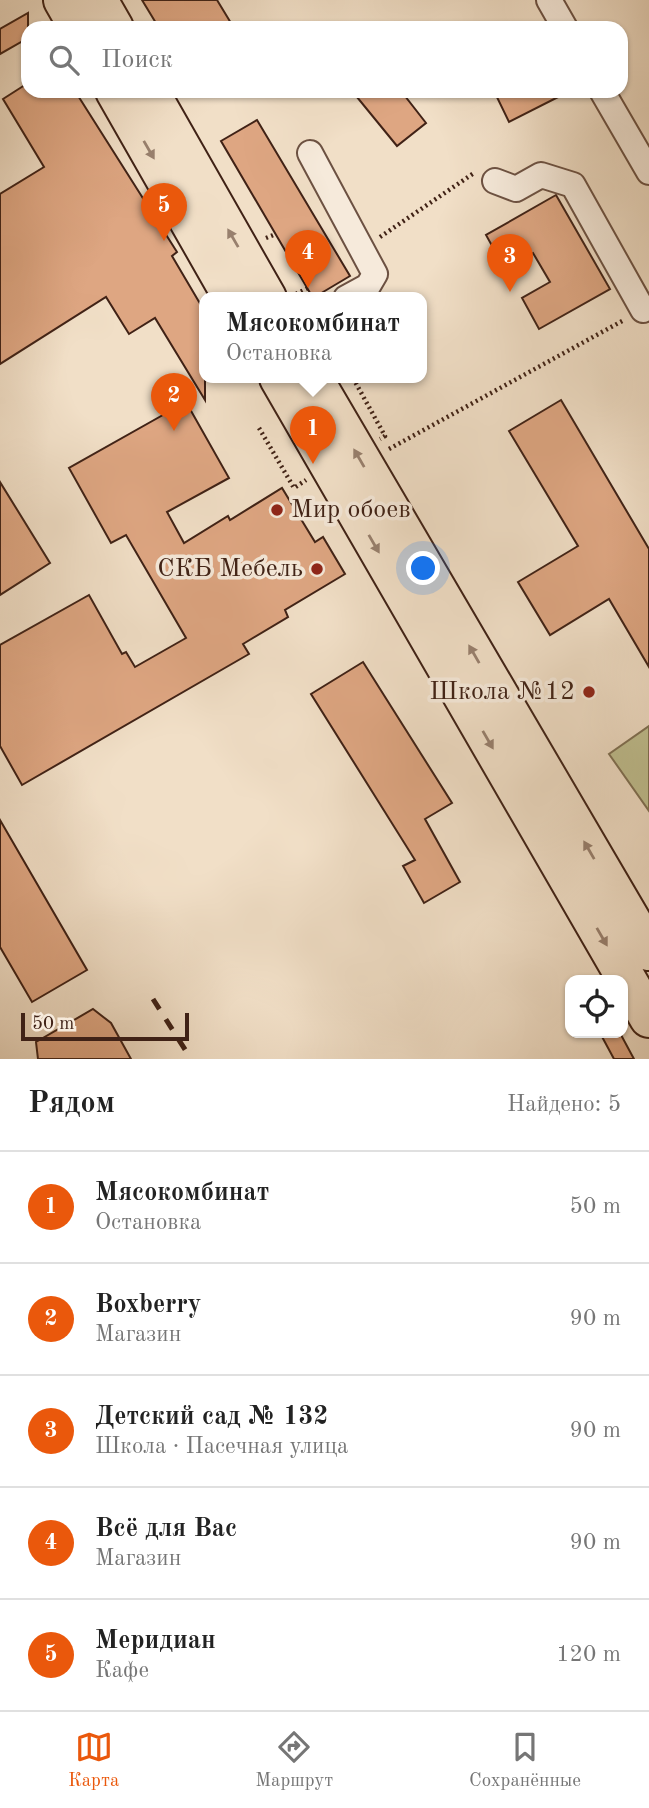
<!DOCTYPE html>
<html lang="ru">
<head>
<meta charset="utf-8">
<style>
	body { margin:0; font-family:"Old Standard TT",serif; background:#f2f2f2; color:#222 }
	.controls { position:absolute; right:21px; bottom:21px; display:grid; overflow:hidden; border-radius:14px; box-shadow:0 2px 5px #0004 }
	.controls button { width:63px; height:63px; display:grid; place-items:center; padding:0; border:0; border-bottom:2px solid #e0e0e0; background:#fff; color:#222; font:35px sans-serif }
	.scale { position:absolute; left:21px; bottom:18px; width:168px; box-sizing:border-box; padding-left:7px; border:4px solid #402216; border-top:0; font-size:19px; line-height:24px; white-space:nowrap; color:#402216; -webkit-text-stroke:5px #f6eadb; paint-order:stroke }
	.you { position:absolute; left:424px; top:569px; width:24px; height:24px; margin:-18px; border:5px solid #fff; border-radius:50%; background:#1a73e8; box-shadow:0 0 0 10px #1a73e833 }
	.badge { display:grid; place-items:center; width:46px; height:46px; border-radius:50%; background:#ea580c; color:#fff; font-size:23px; font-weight:700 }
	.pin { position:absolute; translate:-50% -58px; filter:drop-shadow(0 2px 4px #0008) }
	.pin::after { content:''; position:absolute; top:37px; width:24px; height:21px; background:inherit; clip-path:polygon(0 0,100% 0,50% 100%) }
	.popup { position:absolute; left:199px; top:292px; width:228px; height:91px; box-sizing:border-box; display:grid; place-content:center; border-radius:14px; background:#fff; filter:drop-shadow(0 2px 5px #0005); font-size:23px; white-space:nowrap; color:#767676 }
	.popup b { font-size:26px; color:#222 }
	.popup::after { content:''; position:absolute; left:50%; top:100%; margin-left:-14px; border:14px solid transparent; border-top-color:#fff }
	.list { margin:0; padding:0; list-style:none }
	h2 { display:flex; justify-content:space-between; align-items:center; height:91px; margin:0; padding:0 28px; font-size:30px }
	h2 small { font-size:23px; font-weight:400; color:#767676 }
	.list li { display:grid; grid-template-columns:46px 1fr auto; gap:21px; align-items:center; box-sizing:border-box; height:112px; padding:0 28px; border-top:2px solid #e0e0e0 }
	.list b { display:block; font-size:26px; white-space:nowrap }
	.list p { margin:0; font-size:23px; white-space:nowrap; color:#767676 }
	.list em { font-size:23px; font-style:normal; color:#767676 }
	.icon { flex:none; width:38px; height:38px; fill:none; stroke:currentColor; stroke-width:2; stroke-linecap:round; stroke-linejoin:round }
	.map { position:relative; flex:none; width:649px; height:1059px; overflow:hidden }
	.search { position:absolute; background:#fff; box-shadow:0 2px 5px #0004; left:21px; right:21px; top:21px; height:77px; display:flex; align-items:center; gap:18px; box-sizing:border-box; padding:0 24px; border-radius:21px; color:#767676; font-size:26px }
	.sheet { height:651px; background:#fff }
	nav { display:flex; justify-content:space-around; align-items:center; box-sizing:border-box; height:98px; border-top:2px solid #e0e0e0; background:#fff; font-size:19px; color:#767676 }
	nav a { display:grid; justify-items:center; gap:4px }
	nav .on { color:#ea580c }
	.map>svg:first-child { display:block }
	.green { fill:#c0c091; stroke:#807154; stroke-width:2 }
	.building { fill:#dea682; stroke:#402216; stroke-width:2 }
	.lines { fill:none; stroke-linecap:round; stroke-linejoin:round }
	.street-casing { stroke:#6c5142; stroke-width:28 }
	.primary-casing { stroke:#402216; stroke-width:42 }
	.path { stroke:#402216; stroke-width:4.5; stroke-dasharray:2 3.5; stroke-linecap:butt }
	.street { stroke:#f6eadb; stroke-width:24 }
	.primary { stroke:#f1dfc7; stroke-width:38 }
	.rail { stroke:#402216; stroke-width:5; stroke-dasharray:12 12; stroke-linecap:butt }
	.oneway { fill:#98806e }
	.poi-dot { fill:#8f2418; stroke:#f6eadb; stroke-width:2.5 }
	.labels { text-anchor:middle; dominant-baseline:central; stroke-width:7; stroke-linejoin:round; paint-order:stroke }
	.poi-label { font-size:26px; fill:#402216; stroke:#f6eadb; text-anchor:end }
</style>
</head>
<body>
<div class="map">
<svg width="649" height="1059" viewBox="0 0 649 1059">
	<rect width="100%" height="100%" fill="#f1dfc7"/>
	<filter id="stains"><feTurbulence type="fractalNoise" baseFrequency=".00286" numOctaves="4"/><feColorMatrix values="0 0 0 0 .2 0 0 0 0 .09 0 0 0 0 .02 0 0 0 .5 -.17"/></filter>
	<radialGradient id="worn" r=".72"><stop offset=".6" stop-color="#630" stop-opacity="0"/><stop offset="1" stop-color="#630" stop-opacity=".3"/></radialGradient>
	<path class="green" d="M649,726V811L609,754Z"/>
	<path class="building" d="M142,0H217L234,28H159Z
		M28,13V38L0,54V29Z
		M28,83V91H75L177,252L172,256L205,312V400L155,318L129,334L106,297L0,364V194L44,167L3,99Z
		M352,91H401L426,123L397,146Z
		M494,91H570L509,122Z
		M257,120L350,276L313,298L221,141Z
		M556,195L610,289L539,329L522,298L550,282L533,253L505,269L486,235Z
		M561,400L649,549V667L609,599L550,635L518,582L578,546L509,431Z
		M186,402L229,478L167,512L184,543L228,516L230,520L282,488L315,542L323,537L345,574L285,610L288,617L243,644L249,654L22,785L0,746V645L89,595L122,654L126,652L135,667L186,638L126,535L111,543L69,468Z
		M0,482L50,563L0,595Z
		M363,662L452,803L425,819L460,882L424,903L403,866L415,860L311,694Z
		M0,820L87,970L32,1002L0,947Z
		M93,1009L111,1023L131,1059H38L36,1042Z
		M600,1033H620L634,1059H614Z"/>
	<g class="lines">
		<g class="street-casing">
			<path id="street" d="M549,0L565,28
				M602,91L649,172
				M310,153L375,274L368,286L346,298
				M495,181L516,189L541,175L573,185L643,310"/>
		</g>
		<g class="primary-casing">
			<path id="primary" d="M63,0L79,28
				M98,0L114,28
				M115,91L233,298
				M149,91L267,298
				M279,378L649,1018
				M313,378L649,951"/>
		</g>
		<path class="path" d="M151,28L157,25
			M380,237L474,173
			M266,238L276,234
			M296,294L308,288
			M353,378L385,436L380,439
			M259,428L294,488L306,480
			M389,449L624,320"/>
		<use href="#street" class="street"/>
		<use href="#primary" class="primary"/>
		<path class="rail" d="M153,999L191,1059"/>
	</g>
	<defs><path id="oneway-solid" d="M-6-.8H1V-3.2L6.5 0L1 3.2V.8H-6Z" transform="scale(1.75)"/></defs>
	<g class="oneway">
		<use href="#oneway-solid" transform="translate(149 150) rotate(60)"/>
		<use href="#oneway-solid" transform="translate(233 238) rotate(-120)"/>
		<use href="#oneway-solid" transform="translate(359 458) rotate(-120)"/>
		<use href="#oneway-solid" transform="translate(374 544) rotate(60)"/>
		<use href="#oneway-solid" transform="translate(474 654) rotate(-120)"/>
		<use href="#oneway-solid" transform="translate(488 740) rotate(60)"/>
		<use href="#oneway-solid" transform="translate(589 850) rotate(-120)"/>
		<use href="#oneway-solid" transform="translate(602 937) rotate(60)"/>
	</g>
	<g class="poi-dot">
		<circle cx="277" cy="510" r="7"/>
		<circle cx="317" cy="569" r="7"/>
		<circle cx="589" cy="692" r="7"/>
	</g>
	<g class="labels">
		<g class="poi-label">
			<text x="291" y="510" text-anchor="start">Мир обоев</text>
			<text x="303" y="569">СКБ Мебель</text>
			<text x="575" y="692">Школа №12</text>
		</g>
	</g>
	<rect width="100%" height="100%" filter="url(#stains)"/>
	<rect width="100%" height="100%" fill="url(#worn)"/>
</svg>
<div class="controls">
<button><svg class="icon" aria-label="locate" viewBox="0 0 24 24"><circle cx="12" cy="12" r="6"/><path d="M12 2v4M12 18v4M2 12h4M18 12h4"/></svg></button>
</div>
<div class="scale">50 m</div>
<div class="you"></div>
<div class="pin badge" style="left:313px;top:464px">1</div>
<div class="popup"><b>Мясокомбинат</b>Остановка</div>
<div class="pin badge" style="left:174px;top:431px">2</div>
<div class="pin badge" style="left:510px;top:292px">3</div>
<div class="pin badge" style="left:308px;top:288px">4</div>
<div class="pin badge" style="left:164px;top:241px">5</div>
<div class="search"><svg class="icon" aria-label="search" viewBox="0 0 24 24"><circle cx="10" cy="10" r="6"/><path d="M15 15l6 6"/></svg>Поиск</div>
</div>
<section class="sheet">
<h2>Рядом<small>Найдено: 5</small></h2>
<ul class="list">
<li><span class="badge">1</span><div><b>Мясокомбинат</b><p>Остановка</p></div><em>50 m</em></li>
<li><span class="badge">2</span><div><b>Boxberry</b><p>Магазин</p></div><em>90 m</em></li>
<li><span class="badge">3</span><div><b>Детский сад № 132</b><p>Школа · Пасечная улица</p></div><em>90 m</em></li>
<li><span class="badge">4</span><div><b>Всё для Вас</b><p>Магазин</p></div><em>90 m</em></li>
<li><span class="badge">5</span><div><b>Меридиан</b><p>Кафе</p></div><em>120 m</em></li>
</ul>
</section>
<nav>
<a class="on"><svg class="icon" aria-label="map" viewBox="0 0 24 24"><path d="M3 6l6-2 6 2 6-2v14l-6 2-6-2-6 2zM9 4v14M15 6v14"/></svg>Карта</a>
<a><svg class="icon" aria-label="directions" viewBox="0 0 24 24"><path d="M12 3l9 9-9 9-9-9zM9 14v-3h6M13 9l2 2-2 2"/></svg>Маршрут</a>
<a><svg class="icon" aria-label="saved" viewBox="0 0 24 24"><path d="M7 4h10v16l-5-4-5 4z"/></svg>Сохранённые</a>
</nav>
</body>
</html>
